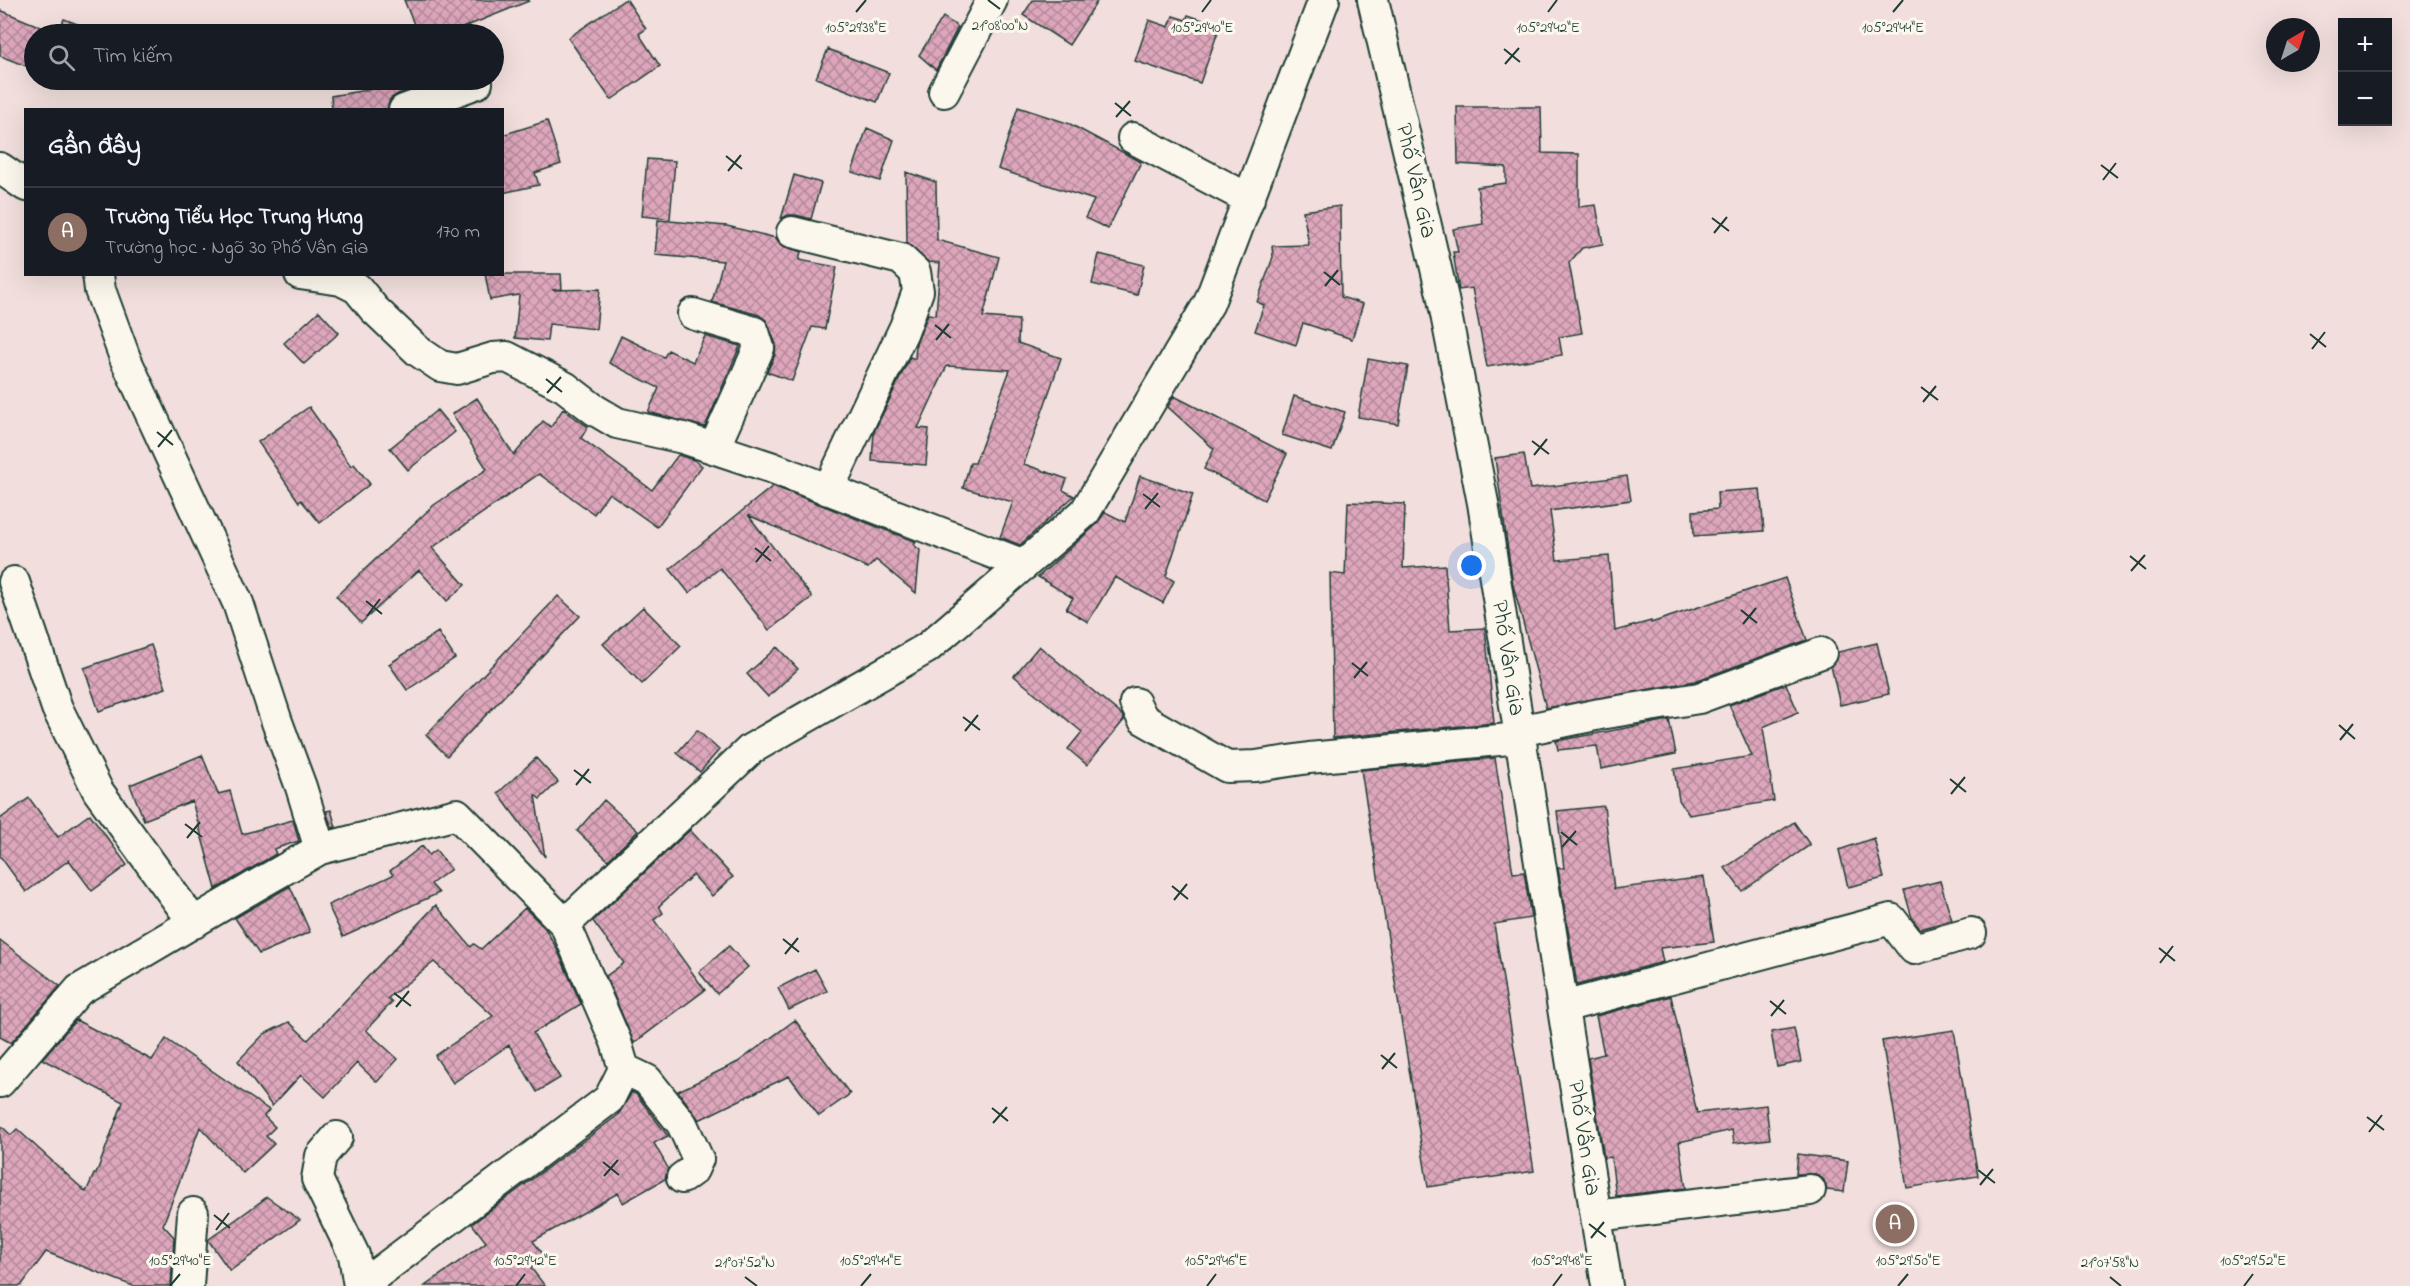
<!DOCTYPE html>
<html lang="vi">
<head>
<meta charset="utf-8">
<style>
	body { margin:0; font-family:"Indie Flower",sans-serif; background:#242831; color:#f1f3f6 }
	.controls { position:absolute; right:18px; top:18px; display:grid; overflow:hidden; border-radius:0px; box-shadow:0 6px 24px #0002 }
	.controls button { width:54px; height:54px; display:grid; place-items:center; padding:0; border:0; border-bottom:2px solid #363941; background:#171b24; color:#f1f3f6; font:30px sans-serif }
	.compass { position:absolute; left:2266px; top:18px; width:54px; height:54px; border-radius:50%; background:#171b24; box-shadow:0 6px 24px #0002; rotate:39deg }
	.you { position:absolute; left:1472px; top:566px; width:21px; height:21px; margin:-15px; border:4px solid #fff; border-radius:50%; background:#1a73e8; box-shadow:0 0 0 9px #1a73e833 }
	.badge { display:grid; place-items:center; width:39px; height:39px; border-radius:50%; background:#7c3aed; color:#fff; font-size:20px; font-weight:700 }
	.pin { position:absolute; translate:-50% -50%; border:3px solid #fff; box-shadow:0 2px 6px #0006 }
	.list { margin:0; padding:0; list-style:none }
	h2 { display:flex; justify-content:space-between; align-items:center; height:78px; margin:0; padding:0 24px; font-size:26px }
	h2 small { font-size:20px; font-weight:400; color:#9ea1a6 }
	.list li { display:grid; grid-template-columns:39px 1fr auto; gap:18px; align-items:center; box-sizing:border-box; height:90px; padding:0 24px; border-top:2px solid #363941 }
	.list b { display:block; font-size:22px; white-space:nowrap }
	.list p { margin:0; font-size:20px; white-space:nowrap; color:#9ea1a6 }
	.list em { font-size:20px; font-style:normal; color:#9ea1a6 }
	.icon { flex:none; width:33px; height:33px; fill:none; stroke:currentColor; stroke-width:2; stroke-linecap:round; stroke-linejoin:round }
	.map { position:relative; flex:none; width:2410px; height:1286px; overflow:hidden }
	.search { position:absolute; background:#171b24; box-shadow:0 6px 24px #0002; left:24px; top:24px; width:480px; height:66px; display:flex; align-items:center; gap:15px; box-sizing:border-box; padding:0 21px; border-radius:33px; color:#9ea1a6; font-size:22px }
	.panel { position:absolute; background:#171b24; box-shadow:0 6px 24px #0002; left:24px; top:108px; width:480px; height:168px; border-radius:0px }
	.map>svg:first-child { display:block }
	.building { fill:url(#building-cross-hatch); stroke:#1f3d34; stroke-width:1.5 }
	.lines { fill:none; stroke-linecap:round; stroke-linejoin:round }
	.street-casing { stroke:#1f3d34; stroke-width:34 }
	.street { stroke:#fbf7ec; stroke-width:30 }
	.ticks { fill:none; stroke:#1f3d34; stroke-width:2 }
	.labels { text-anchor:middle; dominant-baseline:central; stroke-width:6; stroke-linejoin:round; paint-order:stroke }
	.street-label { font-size:24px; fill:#1f3d34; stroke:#fbf7ec }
	.ticks-label { font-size:15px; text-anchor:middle; fill:#1f3d34; stroke:#fbf7ec; stroke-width:6; stroke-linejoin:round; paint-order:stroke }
</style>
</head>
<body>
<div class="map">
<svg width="2410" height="1286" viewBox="0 0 2410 1286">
	<defs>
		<pattern id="building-cross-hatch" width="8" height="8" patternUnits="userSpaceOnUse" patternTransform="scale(1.5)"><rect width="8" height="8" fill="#dda6bb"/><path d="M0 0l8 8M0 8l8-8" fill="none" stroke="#b38899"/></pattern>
	</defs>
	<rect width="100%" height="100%" fill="#f2dfdd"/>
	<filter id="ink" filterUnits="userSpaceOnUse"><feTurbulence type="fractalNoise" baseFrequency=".0167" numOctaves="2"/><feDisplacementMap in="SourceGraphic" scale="12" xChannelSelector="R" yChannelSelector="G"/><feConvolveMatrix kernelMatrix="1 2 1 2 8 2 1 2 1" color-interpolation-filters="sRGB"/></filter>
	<g filter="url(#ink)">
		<path class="building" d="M404,0H529V1L447,34H418Z
			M624,0H627L646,29L639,34L660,66L611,100L568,38Z
			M1033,0H1098L1069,45L1023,15Z
			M0,10L58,34H34V69L0,56Z
			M1188,15L1220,26L1200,83L1135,61L1149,20L1169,27L1173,16L1186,20Z
			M943,17L958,27L936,70L919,55Z
			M64,19L104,34H58Z
			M828,49L889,73L877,102L816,78Z
			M61,80H86L83,88Z
			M378,80H437L398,94L390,99L387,110H332L331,96L379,88Z
			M1018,107L1070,124L1141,162L1108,229L1085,218L1094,200L998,169Z
			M1457,107H1541L1542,153L1579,154V207L1596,205L1603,244L1582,248L1569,263L1582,333L1559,337L1562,355L1487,367L1472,288L1459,290L1453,252H1458L1453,229L1483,224L1477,187L1506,183V167L1458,164Z
			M547,121L561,164L535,173L539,185L502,193V135Z
			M867,128L894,140L880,181L852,172Z
			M647,159L675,161L670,219L642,216Z
			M906,172L936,182L937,240L999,257L983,317L1019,320L1018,343L1061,358L1024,464L1067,479L1063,490L1074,496L1020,545L1000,537L1013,502L963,488L970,463H975L1010,370L947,366L918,428L929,429L926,465L872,461L874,432L910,357L915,359L916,344L928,314L936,315L940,263L928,262L907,243Z
			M794,175L821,183L811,219L796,215H788L781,219Z
			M1340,206L1341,297L1363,304L1352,339L1303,323L1296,345L1255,331L1264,305L1257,302L1273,257L1272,246L1309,245L1303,211Z
			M658,220L727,226L776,238L781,245L801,252L799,260L837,267L825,329L812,327L792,381L767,372L775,355L776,344L766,320L759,315L712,302L723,261L655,255Z
			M1099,254L1144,265L1137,295L1092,284Z
			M485,274H561L562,289L552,290L600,289L596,329L549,324L547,341L515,338L519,295L490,300Z
			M319,311L339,333L304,364L284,343Z
			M621,336L664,357L668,350L693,362L705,336L740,346L705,427L648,412L659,388L609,363Z
			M1368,359L1408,366L1398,424L1358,417Z
			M1174,396L1287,454L1264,500L1204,469L1214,449L1168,407Z
			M1294,396L1345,412L1332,451L1282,435Z
			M477,398L514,455L543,421L551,427L563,409L588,427L581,438L652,490L678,455L694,460L702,466L657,527L609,493L594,514L539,474L432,548L465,585L447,601L419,570L361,623L336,596L434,505L487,469L452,414Z
			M309,407L351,466L354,464L370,484L320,523L301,500L299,502L258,442Z
			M437,410L455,432L408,470L390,448Z
			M1524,454L1530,489L1627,476L1631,500L1550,511L1557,560L1609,556L1615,631L1651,621V623L1785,578L1807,640L1695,681L1546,708L1513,585L1495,458Z
			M1140,476L1193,494L1166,576L1174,581L1163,603L1115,577L1088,622L1066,609L1073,598L1038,577L1096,525L1105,512L1125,522Z
			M773,486L916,542L914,545L920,550L916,593L876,560L868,568L748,515L812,597L769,630L720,568L689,593L670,569Z
			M1760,489L1764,531L1694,536L1693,511L1718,509L1717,492Z
			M1348,502L1405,504L1403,568L1445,565L1450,630L1485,628L1494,723L1333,738L1330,573L1345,575Z
			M558,596L580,616L447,756L426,735Z
			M643,607L681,646L642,684L603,644Z
			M438,632L455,658L407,690L389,664Z
			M1877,643L1889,694L1840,705L1831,666L1838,656V652Z
			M151,645L166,688L99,711L84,668Z
			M1039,646L1122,715L1124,720L1087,765L1068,749L1082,732L1014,676Z
			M777,647L798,669L768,697L747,674Z
			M1786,684L1798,712L1763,727L1774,801L1689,815L1679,800L1674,769L1752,756L1729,705Z
			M1669,720L1676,754L1601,769L1597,746L1558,750L1556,741Z
			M697,730L719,750L700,772L677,753Z
			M202,755L218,794L230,791L242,834L293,820L299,841L274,849L276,854L216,889L192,801L144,820L130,785Z
			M536,758L558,782L540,799L535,795L545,857L498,793Z
			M1495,758L1513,873L1524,872L1531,918L1494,924L1534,1171L1428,1187L1361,770Z
			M29,798L58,837L90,814L127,865L92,891L69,860L26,892L0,856V819Z
			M604,800L638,831L608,860L577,831Z
			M1604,806L1614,889L1704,877L1714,942L1660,948L1663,962L1577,985L1558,868H1564L1557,811Z
			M331,810L336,827L332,828L326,811Z
			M1794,822L1810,845L1742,891L1725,868Z
			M690,830L733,877L712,896L693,875L659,906L663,913L654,920L705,990L634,1043L606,976L624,963L593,921Z
			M1874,838L1884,878L1848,887L1839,850Z
			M422,846L429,855L436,850L451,869L431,884L439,893L343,937L328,905L393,875L390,871Z
			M1940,881L1952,920L1920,929L1912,918L1904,890Z
			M290,886L310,932L259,954L235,918Z
			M436,905L471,947L474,944L481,949L525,908L545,928L556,947L581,1004L533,1033L560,1078L537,1092L509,1045L453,1083L435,1056L493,1016L434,962L388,998L392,1002L366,1030L398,1059L377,1082L357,1063L325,1097L301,1075L272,1106L238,1061L264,1034L289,1022L308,1040Z
			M0,940L60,986L11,1043L0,1037Z
			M729,946L748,967L717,994L699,972Z
			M815,969L827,991L789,1010L778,988Z
			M1671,996L1697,1113L1766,1105L1770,1139L1734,1143L1732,1130L1679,1142L1686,1188L1616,1196L1611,1157L1604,1158L1588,1058L1604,1054L1596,1016Z
			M76,1020L152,1060L166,1039L269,1110L264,1116L275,1127L266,1136L274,1144L243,1173L200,1127L163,1225L174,1237L171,1286H133L46,1252L21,1286H0V1125L11,1135L17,1129L86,1192L94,1174H96L123,1102L42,1059Z
			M795,1020L850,1094L819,1116L789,1076L699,1120L678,1091L738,1062Z
			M1794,1028L1801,1062L1777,1067L1771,1032Z
			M1954,1030L1978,1176L1907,1188L1882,1041Z
			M632,1092L636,1094L668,1136L654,1143L668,1168L665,1179L623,1203L618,1193L533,1241L545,1257L531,1268L545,1286H425L486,1242L472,1224L618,1115Z
			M1798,1154L1848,1161L1844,1192L1827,1190L1824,1180L1816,1174H1796Z
			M267,1197L300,1220L230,1271L208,1240Z"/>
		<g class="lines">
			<g class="street-casing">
				<path id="street" d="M1373,0L1442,294L1483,503L1607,1286
					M944,92L992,0
					M404,110L477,83
					M1133,138L1249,199
					M0,168L26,186
					M792,232L901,259L915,272L918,291L905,327L828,490
					M98,274L100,290L125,358L238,603L277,722L301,787L320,849
					M300,274L341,280L357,288L374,309L418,351L440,366L457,369L493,358L507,357L565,387L595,410L617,423L683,438L773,468L1024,565
					M693,314L754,332L759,348L714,448
					M14,582L57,708L98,791L194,923
					M1135,703L1143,719L1227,767L1256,766L1309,758L1520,738
					M1519,731L1600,714L1699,698L1821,653
					M1563,1007L1891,919L1914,949L1971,933
					M624,1069L647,1080L682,1124L698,1159L693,1170L682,1178
					M0,1082L79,990L262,882L320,849L457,814L565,924L751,749L927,648L1085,512L1209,303L1324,0
					M337,1137L321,1156L317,1179L354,1255L359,1286
					M1596,1216L1810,1190
					M188,1286L193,1213
					M361,1286L609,1099L624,1069L616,1042L565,924"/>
			</g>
			<use href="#street" class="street"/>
		</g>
	</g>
	<path class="ticks" d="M988,0L1000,9M856,12L866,0M1202,12L1211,0M1548,12L1557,0M1893,12L1903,0M1504,49L1520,62M1505,64L1519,48M1115,103L1131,116M1116,117L1130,101M726,156L742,169M2101,165L2118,178M728,171L741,155M2103,180L2116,163M1712,218L1729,231M1714,233L1727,217M1324,272L1340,285M1325,286L1338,270M935,325L951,338M2310,334L2326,347M936,340L949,324M2312,349L2325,332M546,379L562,392M1921,387L1938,400M547,393L561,377M1923,402L1936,386M157,432L173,445M1532,441L1549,454M158,447L172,430M1534,455L1547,439M1143,494L1160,507M1145,509L1158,493M755,548L771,561M2130,556L2146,569M756,562L769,546M2131,571L2145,555M366,601L382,614M1741,610L1757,623M367,616L380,599M1743,624L1756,608M1352,663L1368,676M1354,678L1367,662M963,717L980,730M2339,725L2355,739M965,731L978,715M2340,740L2353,724M574,770L591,783M1950,779L1966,792M576,785L589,769M1951,794L1965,777M185,824L202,837M1561,832L1577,845M187,838L200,822M1562,847L1576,831M1172,886L1188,899M1174,900L1187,884M783,939L799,952M2159,948L2175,961M785,954L798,938M2160,963L2173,946M394,993L411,1006M1770,1001L1786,1014M396,1007L409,991M1771,1016L1784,1000M1381,1055L1397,1068M1382,1069L1395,1053M992,1108L1008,1121M2367,1117L2384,1130M993,1123L1007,1107M2369,1132L2382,1115M603,1162L619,1175M1978,1170L1995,1183M604,1176L618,1160M1980,1185L1993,1169M214,1215L230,1228M1589,1224L1606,1237M216,1230L229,1213M1591,1238L1604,1222M745,1277L757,1286M2110,1277L2121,1286M170,1286L180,1274M516,1286L525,1274M861,1286L871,1274M1207,1286L1216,1274M1553,1286L1562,1274M1898,1286L1908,1274M2244,1286L2253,1274"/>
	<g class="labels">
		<g class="street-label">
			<text transform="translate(1415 181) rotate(77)">Phố Vân Gia</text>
			<text transform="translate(1507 658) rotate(81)">Phố Vân Gia</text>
			<text transform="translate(1583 1138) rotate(81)">Phố Vân Gia</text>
		</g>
	</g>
	<g class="ticks-label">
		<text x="1000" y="30">21°08'00"N</text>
		<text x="856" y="32">105°29'38"E</text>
		<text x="1202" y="32">105°29'40"E</text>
		<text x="1548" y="32">105°29'42"E</text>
		<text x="1893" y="32">105°29'44"E</text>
		<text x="180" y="1265">105°29'40"E</text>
		<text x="525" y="1265">105°29'42"E</text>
		<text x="871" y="1265">105°29'44"E</text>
		<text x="1216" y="1265">105°29'46"E</text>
		<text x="1562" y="1265">105°29'48"E</text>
		<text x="1908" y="1265">105°29'50"E</text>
		<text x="2253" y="1265">105°29'52"E</text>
		<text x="745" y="1267">21°07'52"N</text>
		<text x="2110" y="1267">21°07'58"N</text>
	</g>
</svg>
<div class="controls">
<button>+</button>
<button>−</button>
</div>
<svg class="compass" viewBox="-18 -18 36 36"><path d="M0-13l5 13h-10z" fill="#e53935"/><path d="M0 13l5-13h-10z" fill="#9ea1a6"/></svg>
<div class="you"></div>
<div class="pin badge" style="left:1895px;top:1224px;background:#8d6e63">A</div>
<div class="search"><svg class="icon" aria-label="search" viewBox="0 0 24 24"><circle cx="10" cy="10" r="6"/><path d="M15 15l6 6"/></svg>Tìm kiếm</div>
<section class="panel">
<h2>Gần đây<small></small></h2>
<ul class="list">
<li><span class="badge" style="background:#8d6e63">A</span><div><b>Trường Tiểu Học Trung Hưng</b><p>Trường học · Ngõ 30 Phố Vân Gia</p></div><em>170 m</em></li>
</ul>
</section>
</div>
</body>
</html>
